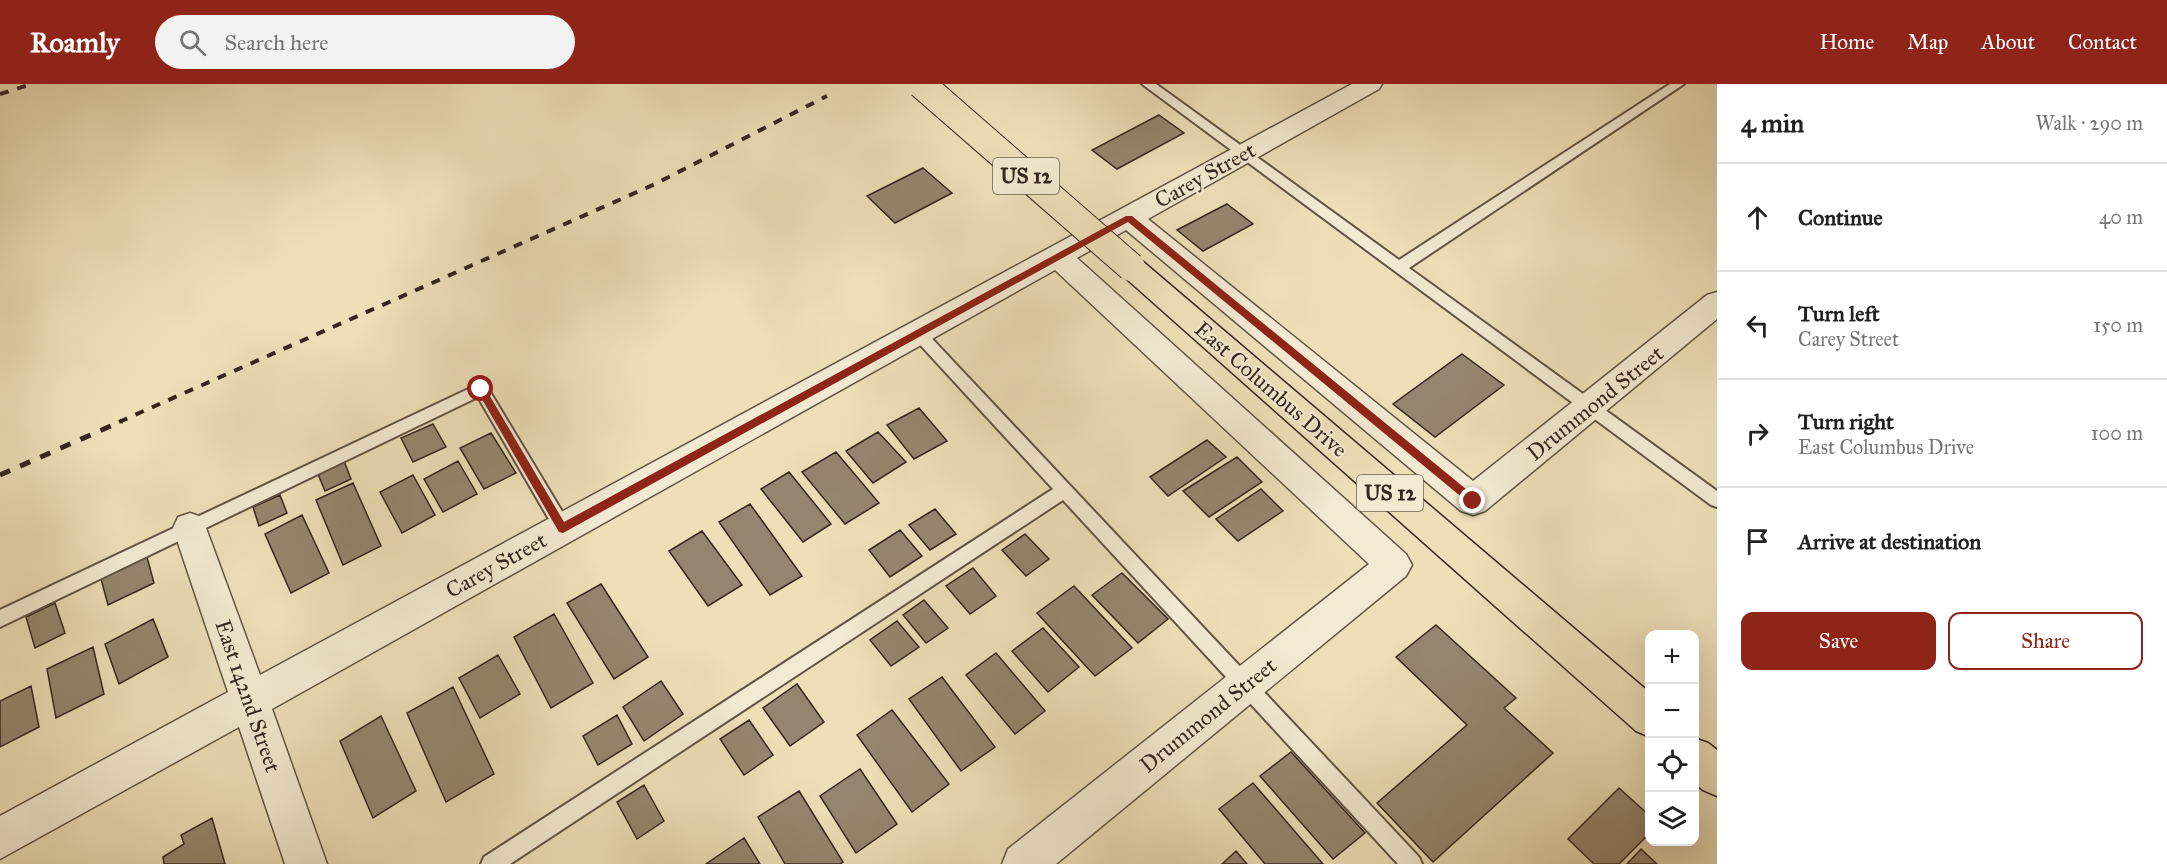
<!DOCTYPE html>
<html lang="en">
<head>
<meta charset="utf-8">
<style>
	body { margin:0; font-family:"IM FELL Great Primer",serif; background:#f2f2f2; color:#222 }
	.controls { position:absolute; right:18px; bottom:18px; display:grid; overflow:hidden; border-radius:12px; box-shadow:0 6px 24px #0002 }
	.controls button { width:54px; height:54px; display:grid; place-items:center; padding:0; border:0; border-bottom:2px solid #e0e0e0; background:#fff; color:#222; font:30px sans-serif }
	.stop { position:absolute; width:18px; height:18px; margin:-14px; border:4px solid #8f2418; border-radius:50%; background:#fff }
	.stop.end { background:#8f2418; border-color:#fff; box-shadow:0 2px 6px #0008 }
	.list { margin:0; padding:0; list-style:none }
	h2 { display:flex; justify-content:space-between; align-items:center; height:78px; margin:0; padding:0 24px; font-size:26px }
	h2 small { font-size:20px; font-weight:400; color:#767676 }
	.list li { display:grid; grid-template-columns:39px 1fr auto; gap:18px; align-items:center; box-sizing:border-box; height:108px; padding:0 24px; border-top:2px solid #e0e0e0 }
	.list b { display:block; font-size:22px; white-space:nowrap }
	.list p { margin:0; font-size:20px; white-space:nowrap; color:#767676 }
	.list em { font-size:20px; font-style:normal; color:#767676 }
	.actions { display:flex; gap:12px; padding:18px 24px }
	.actions a { flex:1; padding:14px 0; border:2px solid #8f2418; border-radius:12px; text-align:center; font-size:21px; color:#8f2418 }
	.actions .main { background:#8f2418; color:#fff }
	.icon { flex:none; width:33px; height:33px; fill:none; stroke:currentColor; stroke-width:2; stroke-linecap:round; stroke-linejoin:round }
	.map { position:relative; flex:none; width:1717px; height:780px; overflow:hidden }
	header { display:flex; align-items:center; gap:36px; box-sizing:border-box; height:84px; padding:0 30px; background:#8f2418; color:#fff }
	header strong { font-size:28px }
	nav { display:flex; gap:33px; margin-inline-start:auto; font-size:21px }
	.search { width:420px; height:54px; background:#f2f2f2; display:flex; align-items:center; gap:15px; box-sizing:border-box; padding:0 21px; border-radius:33px; color:#767676; font-size:22px }
	main { display:flex }
	aside { flex:1; background:#fff }
	.map>svg:first-child { display:block }
	.building { fill:#94866e; stroke:#34261e; stroke-width:1.5 }
	.lines { fill:none; stroke-linecap:round; stroke-linejoin:round }
	.service-casing { stroke:#625444; stroke-width:4 }
	.minor-casing { stroke:#625444; stroke-width:3 }
	.primary-casing { stroke:#34261e; stroke-width:3 }
	.service { fill:#f3ead1; fill-rule:evenodd }
	.minor { fill:#f3ead1; fill-rule:evenodd }
	.primary { fill:#eddfb8; fill-rule:evenodd }
	.rail-far1 { stroke:#34261e; stroke-width:4; stroke-dasharray:9 9; stroke-linecap:butt }
	.rail { stroke:#34261e; stroke-width:5; stroke-dasharray:11 11; stroke-linecap:butt }
	.primary-bridge-casing { stroke:#34261e; stroke-width:30; stroke-linecap:butt }
	.primary-bridge { stroke:#eddfb8; stroke-width:28 }
	.route { fill:#8f2418 }
	.labels { text-anchor:middle; dominant-baseline:central; stroke-width:4.5; stroke-linejoin:round; paint-order:stroke }
	.shield { fill:#f3ead1; stroke:#6d6154; stroke-width:1.5 }
	.shield-label { font-size:21px; font-weight:bold; fill:#34261e }
	.street-label { font-size:22px; fill:#34261e; stroke:#f3ead1 }
</style>
</head>
<body>
<header>
<strong>Roamly</strong>
<div class="search"><svg class="icon" aria-label="search" viewBox="0 0 24 24"><circle cx="10" cy="10" r="6"/><path d="M15 15l6 6"/></svg>Search here</div>
<nav><a>Home</a><a>Map</a><a>About</a><a>Contact</a></nav>
</header>
<main>
<div class="map">
<svg width="1717" height="780" viewBox="0 0 1717 780">
	<rect width="100%" height="100%" fill="#eddfb8"/>
	<filter id="stains"><feTurbulence type="fractalNoise" baseFrequency=".00333" numOctaves="4"/><feColorMatrix values="0 0 0 0 .2 0 0 0 0 .09 0 0 0 0 .02 0 0 0 .5 -.17"/></filter>
	<radialGradient id="worn" r=".72"><stop offset=".6" stop-color="#630" stop-opacity="0"/><stop offset="1" stop-color="#630" stop-opacity=".3"/></radialGradient>
	<path class="building" d="M1159,31L1184,49L1117,85L1092,66Z
		M923,84L952,109L895,139L867,112Z
		M1227,120L1253,140L1203,167L1177,146Z
		M1462,270L1504,301L1435,353L1393,320Z
		M919,324L947,357L914,375L887,341Z
		M433,340L446,363L413,378L401,354Z
		M878,348L906,378L873,399L846,367Z
		M491,349L516,389L484,405L460,364Z
		M1207,356L1226,373L1168,412L1150,393Z
		M836,368L879,419L845,440L802,388Z
		M1237,373L1262,398L1209,433L1183,407Z
		M344,377L351,395L325,407L318,390Z
		M458,377L477,410L443,428L424,395Z
		M789,388L831,440L803,458L761,405Z
		M413,391L435,431L402,449L380,408Z
		M353,399L381,462L343,481L316,416Z
		M1261,405L1283,427L1238,457L1216,435Z
		M280,411L287,429L259,442L253,423Z
		M750,420L802,492L770,511L719,438Z
		M935,425L956,450L930,466L909,441Z
		M302,431L329,489L291,509L265,450Z
		M900,446L922,472L890,493L869,466Z
		M702,447L742,501L708,522L669,467Z
		M1025,450L1049,475L1026,492L1002,466Z
		M147,473L154,499L108,521L101,495Z
		M973,484L996,512L970,530L946,502Z
		M1122,489L1168,535L1138,559L1092,511Z
		M601,500L648,573L614,595L567,519Z
		M1074,502L1132,564L1095,592L1037,529Z
		M924,516L948,544L926,559L903,531Z
		M55,519L65,549L35,564L26,533Z
		M554,530L593,599L551,624L514,553Z
		M153,535L168,573L119,600L105,560Z
		M897,537L919,563L891,582L870,556Z
		M1436,541L1516,614L1504,624L1553,669L1433,778L1377,719L1467,641L1396,573Z
		M1043,544L1079,583L1048,608L1012,567Z
		M93,563L104,610L56,634L47,585Z
		M996,569L1045,627L1015,650L966,591Z
		M498,571L520,610L480,634L459,594Z
		M942,593L995,663L961,687L909,615Z
		M661,597L683,630L644,657L623,623Z
		M797,600L824,638L790,662L763,624Z
		M31,602L39,643L0,663V617Z
		M453,603L494,690L446,718L407,629Z
		M892,626L949,700L912,728L857,651Z
		M617,631L632,660L598,681L583,652Z
		M381,632L416,707L373,734L340,657Z
		M749,636L773,671L744,691L720,655Z
		M1291,668L1365,749L1333,775L1260,692Z
		M860,685L897,740L856,769L820,712Z
		M1253,699L1323,780H1265L1219,725Z
		M644,701L664,737L637,755L617,718Z
		M1619,704L1650,732V749L1619,780H1594L1568,755Z
		M799,707L843,778L840,780H785L758,733Z
		M212,734L225,780H164L163,773L184,760L181,751Z
		M744,754L760,780H706Z
		M1641,765L1657,780H1627Z
		M1236,767L1247,780H1222Z"/>
	<g class="lines">
		<g class="service-casing">
			<path id="service" d="M1142,0H1156L1399,176L1670,0H1684L1409,184L1717,407V423L1711,421Z
				M918,243L923,245L1419,773L1422,780H1398L1063,416L510,780H481L484,773L1053,405L913,253L911,249L913,245Z
				M481,299L486,301L569,439L572,444L569,449L563,451L557,449L478,313L0,543V526Z"/>
		</g>
		<g class="minor-casing">
			<path id="minor" d="M1352,0H1382L1379,5L1148,135L1473,397L1707,211L1717,208V235L1485,427L1473,431L1461,427L1126,146L1077,174L1406,470L1412,481L1406,492L1056,780H1002L1008,765L1369,480L1055,186L272,625L327,780H285L239,643L0,775V732L228,608L173,444L178,433L190,429L202,433L260,591Z"/>
		</g>
		<g class="primary-casing">
			<path id="primary" d="M1131,173L1141,176L1650,609V653L1636,647L1121,190L1117,183L1121,176Z
				M1694,654L1708,659L1717,666V712L1703,706L1694,699Z"/>
		</g>
		<use href="#service" class="service"/>
		<use href="#minor" class="minor"/>
		<use href="#primary" class="primary"/>
		<path class="rail-far1" d="M0,10L32,0
			M119,338L655,100L827,12"/>
		<path class="rail" d="M0,391L122,337"/>
		<g class="primary-bridge-casing">
			<path id="primary-bridge" d="M921,0L1131,183"/>
		</g>
		<use href="#primary-bridge" class="primary-bridge"/>
	</g>
	<path class="route" d="M1126,132H1132L1477,414V420H1470L1128,138L563,449L559,448L476,305L477,302H484L564,438Z"/>
	<g class="labels">
		<g class="shield">
			<rect x="993" y="74" width="66" height="36" rx="4.5"/>
			<rect x="1357" y="391" width="66" height="36" rx="4.5"/>
		</g>
		<g class="shield-label">
			<text x="1026" y="92">US 12</text>
			<text x="1390" y="409">US 12</text>
		</g>
		<g class="street-label">
			<text transform="translate(1205 91) rotate(-29)">Carey Street</text>
			<text transform="translate(1271 305) rotate(41)">East Columbus Drive</text>
			<text transform="translate(1595 319) rotate(-39)">Drummond Street</text>
			<text transform="translate(496 481) rotate(-29)">Carey Street</text>
			<text transform="translate(248 612) rotate(71)">East 142nd Street</text>
			<text transform="translate(1208 631) rotate(-39)">Drummond Street</text>
		</g>
	</g>
	<rect width="100%" height="100%" filter="url(#stains)"/>
	<rect width="100%" height="100%" fill="url(#worn)"/>
</svg>
<div class="controls">
<button>+</button>
<button>−</button>
<button><svg class="icon" aria-label="locate" viewBox="0 0 24 24"><circle cx="12" cy="12" r="6"/><path d="M12 2v4M12 18v4M2 12h4M18 12h4"/></svg></button>
<button><svg class="icon" aria-label="layers" viewBox="0 0 24 24"><path d="M12 4l9 5-9 5-9-5zM3 14l9 5 9-5"/></svg></button>
</div>
<div class="stop" style="left:481px;top:305px"></div>
<div class="stop end" style="left:1473px;top:417px"></div>
</div>
<aside>
<h2>4 min<small>Walk · 290 m</small></h2>
<ul class="list">
<li><svg class="icon" aria-label="ahead" viewBox="0 0 24 24"><path d="M12 20V5M6 11l6-6 6 6"/></svg><div><b>Continue</b></div><em>40 m</em></li>
<li><svg class="icon" aria-label="left" viewBox="0 0 24 24"><path d="M17 20v-9H6M10 6l-5 5 5 5"/></svg><div><b>Turn left</b><p>Carey Street</p></div><em>150 m</em></li>
<li><svg class="icon" aria-label="right" viewBox="0 0 24 24"><path d="M7 20v-9h11M14 6l5 5-5 5"/></svg><div><b>Turn right</b><p>East Columbus Drive</p></div><em>100 m</em></li>
<li><svg class="icon" aria-label="arrive" viewBox="0 0 24 24"><path d="M6 21V4h12l-3 4 3 4H6"/></svg><div><b>Arrive at destination</b></div></li>
</ul>
<div class="actions"><a class="main">Save</a><a>Share</a></div>
</aside>
</main>
</body>
</html>
